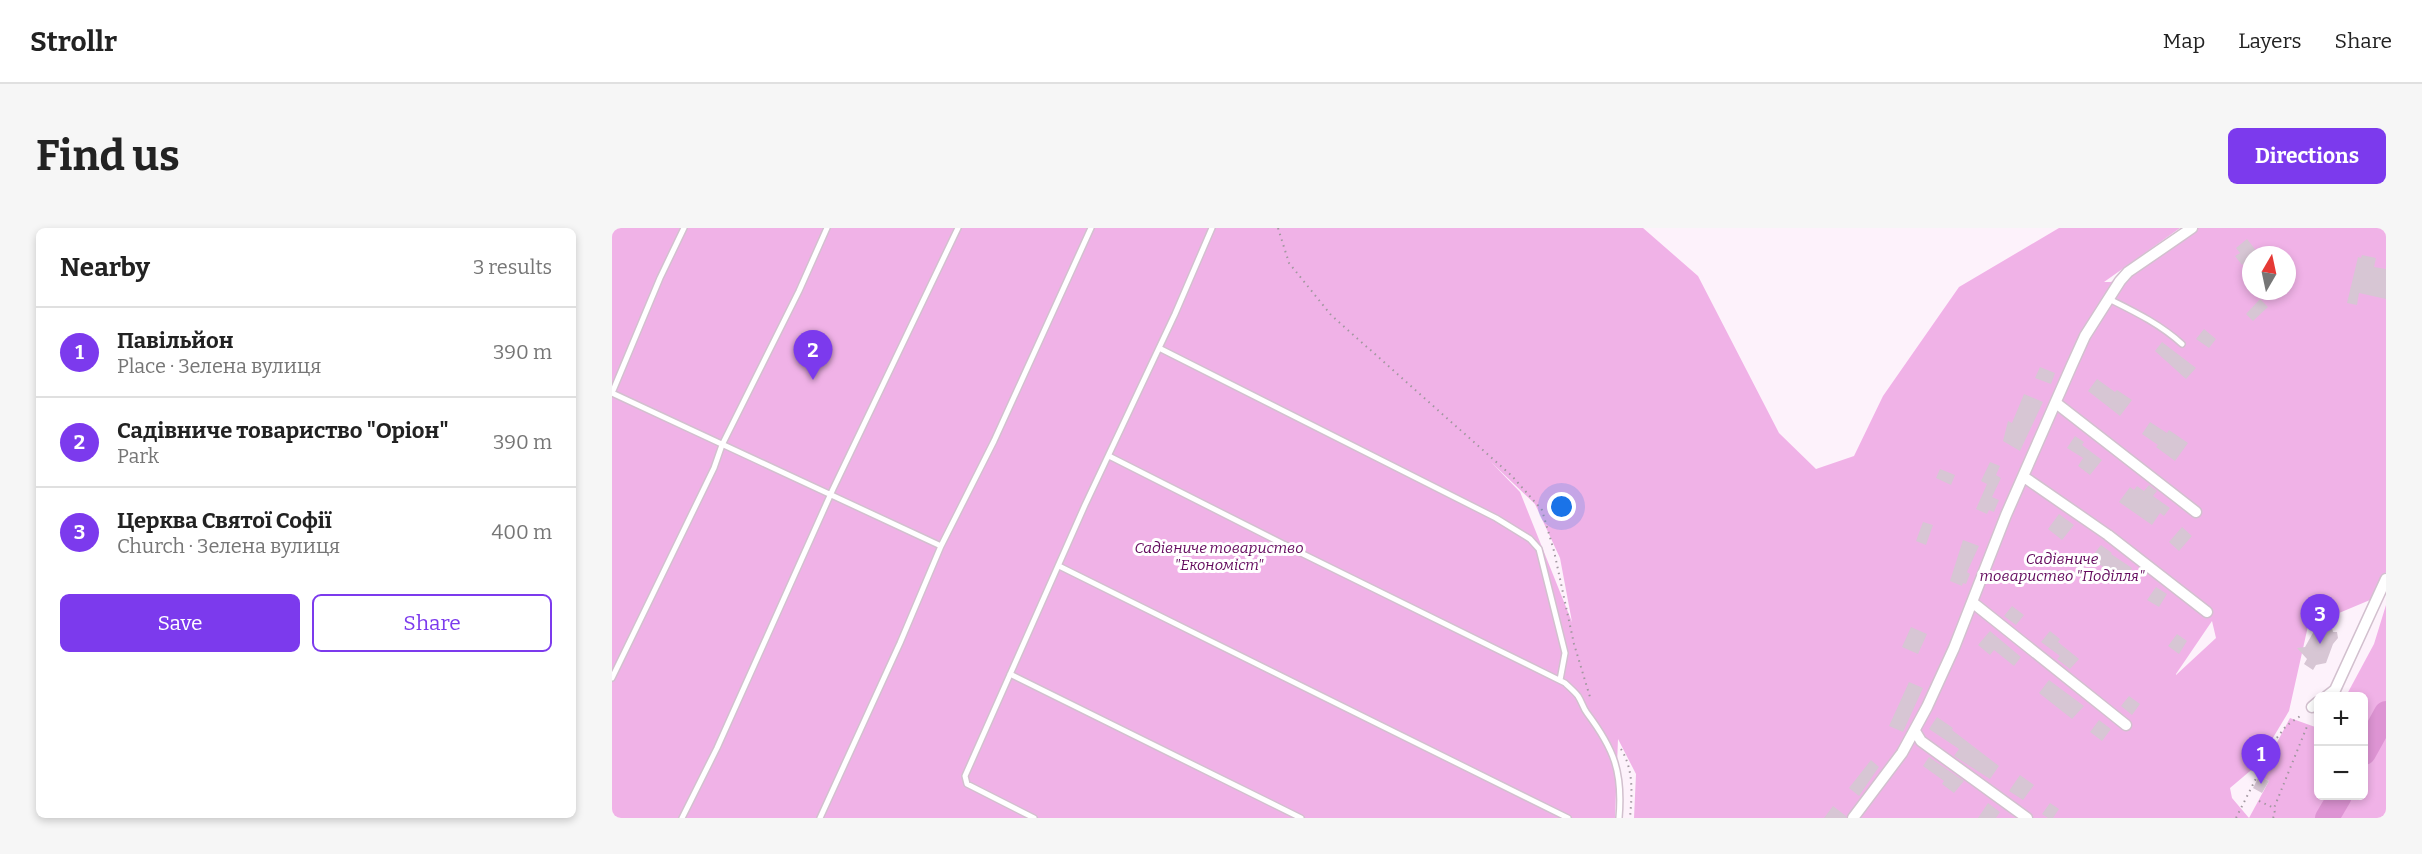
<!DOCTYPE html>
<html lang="en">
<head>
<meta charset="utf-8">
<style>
	body { margin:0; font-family:Bitter,serif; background:#f6f6f6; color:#222 }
	.controls { position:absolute; right:18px; bottom:18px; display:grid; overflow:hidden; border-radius:9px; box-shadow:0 3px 9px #0003 }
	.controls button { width:54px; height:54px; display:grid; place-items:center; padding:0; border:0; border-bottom:2px solid #e0e0e0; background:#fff; color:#222; font:30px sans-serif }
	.compass { position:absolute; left:1630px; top:18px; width:54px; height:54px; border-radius:50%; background:#fff; box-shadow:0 3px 9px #0003; rotate:9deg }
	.you { position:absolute; left:950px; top:279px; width:21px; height:21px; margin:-15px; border:4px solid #fff; border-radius:50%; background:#1a73e8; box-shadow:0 0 0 9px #1a73e833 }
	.badge { display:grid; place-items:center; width:39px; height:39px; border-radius:50%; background:#7c3aed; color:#fff; font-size:20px; font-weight:700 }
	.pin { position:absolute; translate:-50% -50px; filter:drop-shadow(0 2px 3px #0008) }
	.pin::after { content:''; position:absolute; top:32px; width:21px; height:18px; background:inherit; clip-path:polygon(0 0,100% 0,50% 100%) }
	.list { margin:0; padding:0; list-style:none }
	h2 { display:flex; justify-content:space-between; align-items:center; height:78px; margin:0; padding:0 24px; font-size:26px }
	h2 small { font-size:20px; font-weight:400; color:#767676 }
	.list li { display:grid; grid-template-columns:39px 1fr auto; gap:18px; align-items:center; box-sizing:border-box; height:90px; padding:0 24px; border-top:2px solid #e0e0e0 }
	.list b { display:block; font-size:22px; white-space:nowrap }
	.list p { margin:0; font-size:20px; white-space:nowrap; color:#767676 }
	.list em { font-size:20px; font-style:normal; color:#767676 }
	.actions { display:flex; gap:12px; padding:18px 24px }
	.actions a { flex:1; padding:14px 0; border:2px solid #7c3aed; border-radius:9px; text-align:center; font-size:21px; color:#7c3aed }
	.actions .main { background:#7c3aed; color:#fff }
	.map { position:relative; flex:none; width:1774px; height:590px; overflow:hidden; border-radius:9px }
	header { display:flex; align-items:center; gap:36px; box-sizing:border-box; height:84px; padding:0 30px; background:#fff; border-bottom:2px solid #e0e0e0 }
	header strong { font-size:28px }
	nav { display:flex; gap:33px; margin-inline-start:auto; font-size:21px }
	.intro { display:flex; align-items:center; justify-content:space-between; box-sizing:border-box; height:144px; padding:0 36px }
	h1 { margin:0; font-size:42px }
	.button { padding:15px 27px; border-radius:9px; background:#7c3aed; color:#fff; font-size:21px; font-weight:700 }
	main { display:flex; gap:36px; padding:0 36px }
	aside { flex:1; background:#fff; border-radius:9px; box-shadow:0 3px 9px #0003 }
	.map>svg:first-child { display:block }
	.green { fill:#f0b2e7; fill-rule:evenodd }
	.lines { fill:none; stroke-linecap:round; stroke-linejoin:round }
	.river { stroke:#dd94d3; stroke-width:24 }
	.building { fill:#d7c6d4 }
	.lane-casing { stroke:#d2c0ce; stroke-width:8 }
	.street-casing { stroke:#d2c0ce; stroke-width:13 }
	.path { stroke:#a1979f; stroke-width:2; stroke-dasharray:1.5 4.5; stroke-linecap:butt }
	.lane { stroke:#fff; stroke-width:5 }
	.street { stroke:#fff; stroke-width:10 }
	.labels { text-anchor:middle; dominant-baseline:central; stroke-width:6; stroke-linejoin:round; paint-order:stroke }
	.park-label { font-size:15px; font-style:italic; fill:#630a5d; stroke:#fff }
</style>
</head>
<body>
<header>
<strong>Strollr</strong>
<nav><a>Map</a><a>Layers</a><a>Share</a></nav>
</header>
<div class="intro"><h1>Find us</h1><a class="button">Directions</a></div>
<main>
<aside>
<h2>Nearby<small>3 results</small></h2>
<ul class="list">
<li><span class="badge">1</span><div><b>Павільйон</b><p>Place · Зелена вулиця</p></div><em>390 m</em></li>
<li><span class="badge">2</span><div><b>Садівниче товариство &quot;Оріон&quot;</b><p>Park</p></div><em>390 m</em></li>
<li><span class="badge">3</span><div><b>Церква Святої Софії</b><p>Church · Зелена вулиця</p></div><em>400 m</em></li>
</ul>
<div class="actions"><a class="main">Save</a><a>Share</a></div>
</aside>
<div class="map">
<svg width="1774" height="590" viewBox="0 0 1774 590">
	<rect width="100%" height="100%" fill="#fdf2fb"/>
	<path class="green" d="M0,0H1031L1086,48L1167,205L1204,241L1242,228L1271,168L1347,59L1447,0H1568L1492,54H1499L1573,0H1774V344L1758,372L1696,398L1677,483L1644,538L1618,560L1620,570L1637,590H1022L1024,546L1006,511L1003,590H0ZM1639,27H1675V63H1639ZM879,234L923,276L948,330L960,394L908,264ZM1600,393L1604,410L1564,447V446Z
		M1774,377V474L1768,496L1752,511V469L1734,468L1762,416Z
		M1678,490L1706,500V568H1724L1714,590H1637L1657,553L1647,548Z
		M1774,491V590H1716L1730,568H1752V531Z"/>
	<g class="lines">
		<path class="river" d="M1752,525L1774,485
			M1715,590L1728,568"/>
	</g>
	<path class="building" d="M1635,11L1646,25L1639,27V30L1630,37L1623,28L1628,25L1624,20Z
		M1750,27L1764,30L1762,39L1774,41V71L1747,65L1745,77L1735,75L1746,29L1749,30Z
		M1648,71L1656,79L1641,93L1634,86Z
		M1592,101L1604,111L1597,120L1584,111Z
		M1550,114L1584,140L1574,151L1543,123Z
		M1428,139L1443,145L1439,156L1423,150Z
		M1485,151L1503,164L1505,162L1520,172L1508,188L1476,163Z
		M1412,166L1431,174L1408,223L1391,213L1396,193L1400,195Z
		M1538,194L1555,205L1557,202L1576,215L1563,233L1544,219L1546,217L1530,206Z
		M1463,208L1472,214L1470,217L1490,232L1478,247L1466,238L1471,230L1455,220Z
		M1378,234L1388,238L1384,247L1389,250L1380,269L1387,272L1382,284L1377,282L1375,286L1364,281L1375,256L1369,253Z
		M1328,241L1343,247L1339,257L1324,250Z
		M1537,257L1545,263L1541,268L1558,280L1552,288L1548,285L1540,297L1507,274L1518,259L1522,262L1525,258L1532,263Z
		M1447,286L1462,297L1450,312L1436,301Z
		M1311,294L1321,297L1314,317L1304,313Z
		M1570,299L1580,308L1567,323L1557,314Z
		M1351,312L1367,318L1355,344L1358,346L1354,356L1351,355L1350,358L1338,353Z
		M1489,317L1500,325L1499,326L1520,340L1513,352L1478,331Z
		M1544,359L1555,366L1547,379L1535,372Z
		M1400,378L1412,387L1404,397L1392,388Z
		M1700,395H1708L1713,398L1719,395L1721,404H1725L1726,410L1721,416L1714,435L1704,437L1701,442L1692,436L1695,431L1685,420L1693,419L1702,403Z
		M1299,399L1315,406L1306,426L1290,419Z
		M1378,403L1409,429L1402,438L1382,422L1378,427L1366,417Z
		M1438,403L1448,411L1446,414L1467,431L1458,441L1445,431L1448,428L1429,414Z
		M1565,406L1575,413L1567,426L1556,418Z
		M1437,452L1472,478L1460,491L1427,465Z
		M1297,454L1311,460L1291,504L1277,498Z
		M1517,468L1528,476L1520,487L1509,478Z
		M1325,489L1341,500L1340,502L1387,538L1378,551L1342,528L1347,521L1317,501Z
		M1487,492L1499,501L1490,513L1478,504Z
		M1317,529L1352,553L1342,565L1330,556L1332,553L1311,538Z
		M1259,532L1267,539L1247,568L1237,560Z
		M1408,547L1422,557L1411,572L1397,563Z
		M1647,548L1657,553L1650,565L1641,560Z
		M1376,575L1388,584L1384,590H1366Z
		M1438,575L1447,581L1441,590H1436L1430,586Z
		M1221,578L1234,588V590H1212Z"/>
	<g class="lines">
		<g class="lane-casing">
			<path id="lane" d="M1497,71C1523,84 1548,96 1570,116
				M547,120L884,290L918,311L927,321L953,425L948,452
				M0,165L329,318
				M0,165L48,50L72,0
				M497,228L691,326L953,455C957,459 962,463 966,468C970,474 971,480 975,485C1002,521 1011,544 1007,590
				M447,338L956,590
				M398,446L689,590
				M0,450L102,240L110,217L187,63L215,0
				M70,590L105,520L221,261L346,0
				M208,590L288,415L329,318L382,213L479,0
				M422,590L355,556L353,548L473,277L563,86L600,0"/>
		</g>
		<g class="street-casing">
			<path id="street" d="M1444,175L1584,284
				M1412,249L1496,307L1595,384
				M1360,374L1514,497
				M1714,469L1723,462L1774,351
				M1700,479L1706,474
				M1303,503L1309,513L1415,590
				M1241,590L1290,525L1315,479L1342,420L1394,287L1459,139L1473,108L1508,53L1516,44L1580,0"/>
		</g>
		<path class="path" d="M666,0L677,35L719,87L900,248L930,282L942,323L962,416L978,469
			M1009,521C1022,542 1020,566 1018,590
			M1647,573L1662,580
			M1624,590L1664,511L1674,498L1691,486
			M1661,590L1663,586L1662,580L1696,496"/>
		<use href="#lane" class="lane"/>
		<use href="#street" class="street"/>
	</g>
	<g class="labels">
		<g class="park-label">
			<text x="607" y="320">Садівниче товариство<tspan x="607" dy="17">"Економіст"</tspan></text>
			<text x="1450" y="331">Садівниче<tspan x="1450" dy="17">товариство "Поділля"</tspan></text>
		</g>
	</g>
</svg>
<div class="controls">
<button>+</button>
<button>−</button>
</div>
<svg class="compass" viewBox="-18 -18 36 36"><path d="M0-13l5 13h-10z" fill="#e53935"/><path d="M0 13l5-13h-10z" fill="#767676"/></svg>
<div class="you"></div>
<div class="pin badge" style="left:1649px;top:556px">1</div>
<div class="pin badge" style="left:201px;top:152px">2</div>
<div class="pin badge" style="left:1708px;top:416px">3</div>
</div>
</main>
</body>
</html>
